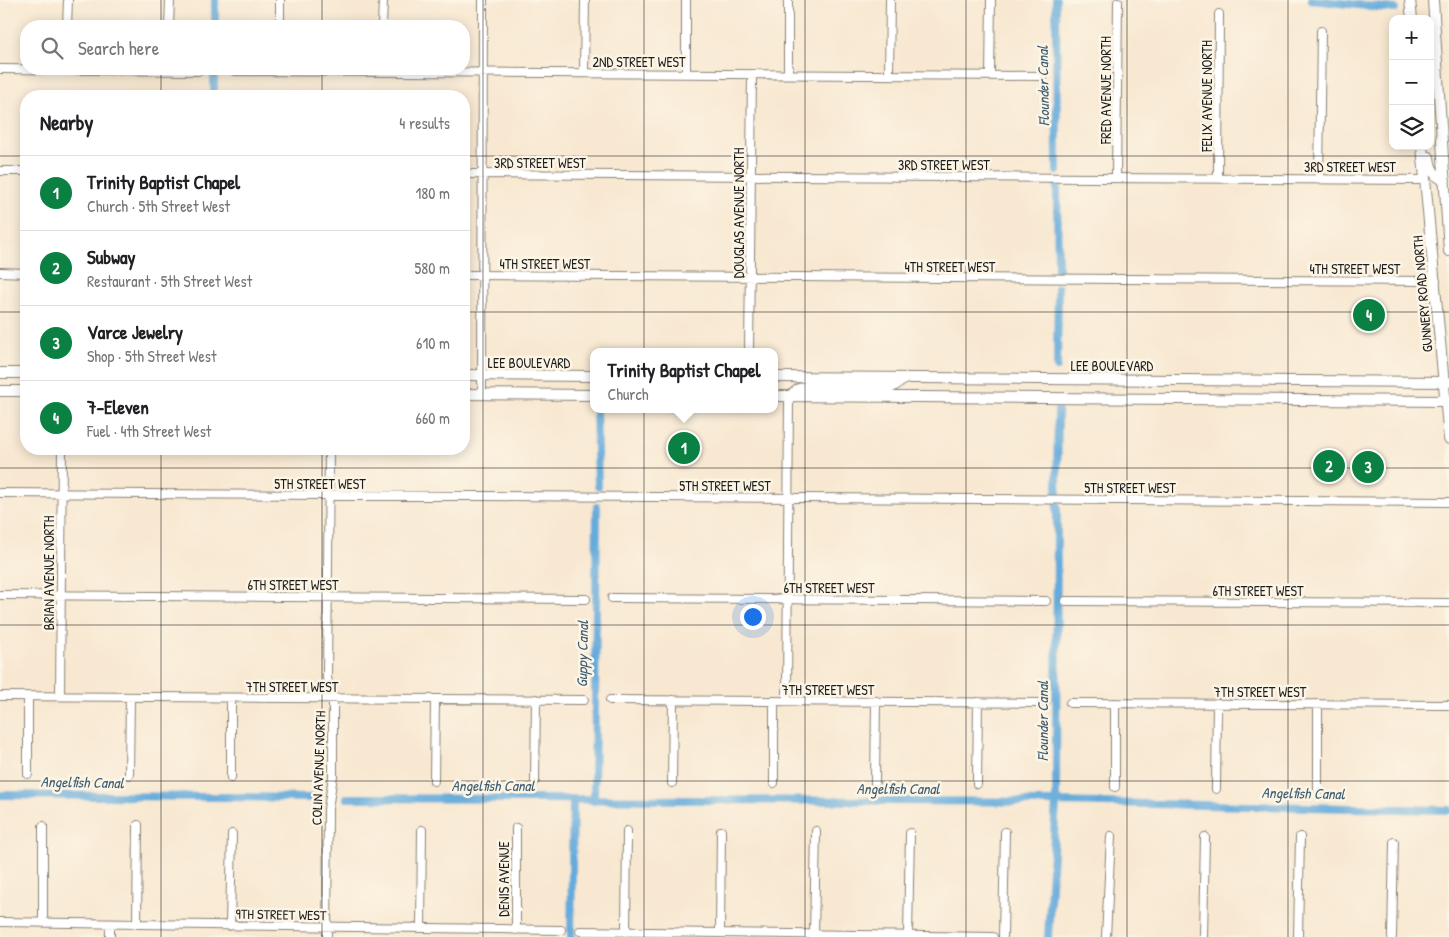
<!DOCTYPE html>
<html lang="en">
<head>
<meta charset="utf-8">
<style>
	body { margin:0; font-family:"Patrick Hand",sans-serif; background:#f2f2f2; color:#202124 }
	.controls { position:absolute; right:15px; top:15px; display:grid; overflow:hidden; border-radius:10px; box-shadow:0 2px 12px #0003 }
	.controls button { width:45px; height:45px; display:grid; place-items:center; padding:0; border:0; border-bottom:1px solid #e0e0e0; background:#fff; color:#202124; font:25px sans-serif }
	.you { position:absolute; left:752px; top:616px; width:18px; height:18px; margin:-12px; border:4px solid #fff; border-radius:50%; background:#1a73e8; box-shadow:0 0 0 8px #1a73e833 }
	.badge { display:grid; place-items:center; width:32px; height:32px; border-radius:50%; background:#0b8043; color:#fff; font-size:16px; font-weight:700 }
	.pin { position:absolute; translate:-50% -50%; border:2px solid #fff; box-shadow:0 1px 5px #0006 }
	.popup { position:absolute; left:590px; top:348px; width:188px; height:65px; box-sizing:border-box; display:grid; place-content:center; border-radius:10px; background:#fff; filter:drop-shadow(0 1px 4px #0005); font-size:16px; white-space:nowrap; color:#757577 }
	.popup b { font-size:19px; color:#202124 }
	.popup::after { content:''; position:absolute; left:50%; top:100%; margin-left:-10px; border:10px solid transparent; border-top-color:#fff }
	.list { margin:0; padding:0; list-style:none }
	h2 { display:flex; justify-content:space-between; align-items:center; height:65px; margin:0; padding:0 20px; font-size:21px }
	h2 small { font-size:16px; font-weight:400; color:#757577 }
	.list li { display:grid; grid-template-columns:32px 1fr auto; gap:15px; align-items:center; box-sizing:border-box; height:75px; padding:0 20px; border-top:1px solid #e0e0e0 }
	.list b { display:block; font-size:19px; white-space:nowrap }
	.list p { margin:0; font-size:16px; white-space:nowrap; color:#757577 }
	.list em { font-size:16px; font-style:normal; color:#757577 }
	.icon { flex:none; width:28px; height:28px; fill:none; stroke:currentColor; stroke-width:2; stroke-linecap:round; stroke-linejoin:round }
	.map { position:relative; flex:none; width:1449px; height:937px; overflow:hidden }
	.search { position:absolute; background:#fff; box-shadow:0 2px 12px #0003; left:20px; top:20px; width:450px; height:55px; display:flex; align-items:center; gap:12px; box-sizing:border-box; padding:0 18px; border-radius:20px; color:#757577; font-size:19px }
	.panel { position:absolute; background:#fff; box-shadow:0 2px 12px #0003; left:20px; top:90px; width:450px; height:365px; border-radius:20px }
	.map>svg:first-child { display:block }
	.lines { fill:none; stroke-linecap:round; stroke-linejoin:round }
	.canal { stroke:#65abdb; stroke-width:8 }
	.minor-casing { stroke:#8a8276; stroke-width:10 }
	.major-casing { stroke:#8a8276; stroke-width:12 }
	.minor { stroke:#fff; stroke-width:8 }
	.major { stroke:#fff; stroke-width:10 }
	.grid { fill:none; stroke:#1c1c1c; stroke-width:1; stroke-opacity:0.55 }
	.labels { text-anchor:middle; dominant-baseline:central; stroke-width:5; stroke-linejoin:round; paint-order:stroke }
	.street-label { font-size:14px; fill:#1c1c1c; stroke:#fcf5e5 }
	.water-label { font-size:15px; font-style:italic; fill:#3d5c72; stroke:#fcf5e5 }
</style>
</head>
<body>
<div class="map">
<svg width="1449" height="937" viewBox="0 0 1449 937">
	<rect width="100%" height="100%" fill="#fcf5e5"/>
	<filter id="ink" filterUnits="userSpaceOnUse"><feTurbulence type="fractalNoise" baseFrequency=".02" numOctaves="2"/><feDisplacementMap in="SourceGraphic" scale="10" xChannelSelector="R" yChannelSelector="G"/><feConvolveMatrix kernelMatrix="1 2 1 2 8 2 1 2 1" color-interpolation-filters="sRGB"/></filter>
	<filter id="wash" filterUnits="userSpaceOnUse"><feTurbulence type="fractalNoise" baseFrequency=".0096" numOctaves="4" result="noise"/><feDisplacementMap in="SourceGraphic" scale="20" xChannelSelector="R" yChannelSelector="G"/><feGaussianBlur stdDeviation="1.12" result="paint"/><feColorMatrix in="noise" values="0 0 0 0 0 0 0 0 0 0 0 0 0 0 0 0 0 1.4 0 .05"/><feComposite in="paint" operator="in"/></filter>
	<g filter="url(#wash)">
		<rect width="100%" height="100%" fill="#f8e8d1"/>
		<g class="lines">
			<path class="canal" d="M1056,0L1057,171
				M1312,0L1395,9
				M215,26V0
				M214,96V69
				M1057,185L1058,272
				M1057,367L1058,288
				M596,409L598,486
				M1057,494L1058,411
				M0,795L314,798
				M347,798L1056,802L1449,810
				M594,801L597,507
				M571,937L573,801
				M1048,937L1056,802L1057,505"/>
		</g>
	</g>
	<g filter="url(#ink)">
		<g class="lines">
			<g class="minor-casing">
				<path id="minor" d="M280,0V26
					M686,0V73
					M67,26L68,0
					M169,26L170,0
					M382,26L383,0
					M0,69L198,71
					M234,71L1043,76
					M584,73L585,0
					M788,74V0
					M889,75L890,0
					M990,75L991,0
					M0,171H26
					M464,174L1425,180
					M1116,177L1118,2
					M1218,178L1219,14
					M1319,179L1321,31
					M0,272L26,273
					M464,275L1436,281
					M749,352L752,74
					M482,394L483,0
					M0,493L1449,502
					M0,595L586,599
					M612,598L1046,601
					M1066,601L1449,603
					M0,696L584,700
					M60,696L62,449
					M610,700L1045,703
					M787,700L789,396
					M774,701V783
					M1070,703L1449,705
					M28,774V697
					M129,775L130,697
					M231,778V698
					M434,781L435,699
					M535,781L536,699
					M672,783L673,700
					M875,783L876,701
					M977,784L978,702
					M1115,787V703
					M1216,789L1217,703
					M1318,791V704
					M0,922L561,930
					M43,923V826
					M137,924L138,825
					M230,926L232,834
					M421,928L422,830
					M516,930V828
					M580,931L993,937
					M626,932L627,831
					M720,933L721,831
					M814,935L816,831
					M908,935L910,833
					M110,937V924
					M327,937L328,809L333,776V699L327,678L329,449
					M1003,937L1005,832
					M1106,937L1111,836
					M1203,937L1205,837
					M1298,937L1300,837
					M1392,937L1394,842"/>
			</g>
			<g class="major-casing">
				<path id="major" d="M1410,0L1412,19
					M1433,0L1449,251
					M1422,146L1449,439
					M1429,157C1430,168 1434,177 1445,180
					M0,373H26
					M464,375L594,376
					M774,377L1449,382
					M0,391H26
					M464,394L594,395
					M774,396L1449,401
					M790,396L799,389L806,387H892L906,378"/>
			</g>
			<use href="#minor" class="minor"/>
			<use href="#major" class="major"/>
		</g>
	</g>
	<path class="grid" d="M161,0V26M322,0V26M483,0V937M644,0V937M805,0V937M966,0V937M1127,0V937M1288,0V937M161,69V96M322,69V96M0,156H26M464,156H1449M0,312H26M464,312H1449M161,449V937M322,449V937M0,468H1449M0,625H1449M0,781H1449"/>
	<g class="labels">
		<g class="street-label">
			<text x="639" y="61">2ND STREET WEST</text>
			<text transform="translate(1105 90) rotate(-90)">FRED AVENUE NORTH</text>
			<text transform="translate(1206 96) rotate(-90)">FELIX AVENUE NORTH</text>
			<text x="540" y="162">3RD STREET WEST</text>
			<text x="944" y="164">3RD STREET WEST</text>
			<text x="1350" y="166">3RD STREET WEST</text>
			<text transform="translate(738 213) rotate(-90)">DOUGLAS AVENUE NORTH</text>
			<text x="545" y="263">4TH STREET WEST</text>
			<text x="950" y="266">4TH STREET WEST</text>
			<text x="1355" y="268">4TH STREET WEST</text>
			<text transform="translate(1422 294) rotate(-95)">GUNNERY ROAD NORTH</text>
			<text x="529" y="362">LEE BOULEVARD</text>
			<text x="1112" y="365">LEE BOULEVARD</text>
			<text x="320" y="483">5TH STREET WEST</text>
			<text x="725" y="485">5TH STREET WEST</text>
			<text x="1130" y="487">5TH STREET WEST</text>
			<text transform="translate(48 573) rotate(-90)">BRIAN AVENUE NORTH</text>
			<text x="293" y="584">6TH STREET WEST</text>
			<text x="829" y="587">6TH STREET WEST</text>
			<text x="1258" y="590">6TH STREET WEST</text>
			<text x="292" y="686">7TH STREET WEST</text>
			<text x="828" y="689">7TH STREET WEST</text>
			<text x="1260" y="691">7TH STREET WEST</text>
			<text transform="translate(318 768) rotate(-88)">COLIN AVENUE NORTH</text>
			<text transform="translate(503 879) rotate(-90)">DENIS AVENUE</text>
			<text transform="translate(281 914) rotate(1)">9TH STREET WEST</text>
		</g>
		<g class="water-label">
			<text transform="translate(1043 86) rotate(-91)">Flounder Canal</text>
			<text transform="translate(582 654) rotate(-89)">Guppy Canal</text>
			<text transform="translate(1042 721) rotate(-90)">Flounder Canal</text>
			<text transform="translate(82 782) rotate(1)">Angelfish Canal</text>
			<text x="493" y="785">Angelfish Canal</text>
			<text x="898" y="788">Angelfish Canal</text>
			<text transform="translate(1303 793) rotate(1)">Angelfish Canal</text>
		</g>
	</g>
</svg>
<div class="controls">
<button>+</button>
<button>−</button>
<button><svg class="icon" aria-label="layers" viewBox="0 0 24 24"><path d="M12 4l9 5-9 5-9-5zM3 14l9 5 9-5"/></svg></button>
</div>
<div class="you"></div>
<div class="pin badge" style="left:684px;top:448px">1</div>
<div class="popup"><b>Trinity Baptist Chapel</b>Church</div>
<div class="pin badge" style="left:1329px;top:466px">2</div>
<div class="pin badge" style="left:1368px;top:467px">3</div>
<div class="pin badge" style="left:1369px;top:315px">4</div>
<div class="search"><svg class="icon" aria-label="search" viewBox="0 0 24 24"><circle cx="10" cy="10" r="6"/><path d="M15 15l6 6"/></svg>Search here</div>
<section class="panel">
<h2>Nearby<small>4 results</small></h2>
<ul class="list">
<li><span class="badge">1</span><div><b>Trinity Baptist Chapel</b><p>Church · 5th Street West</p></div><em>180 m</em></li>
<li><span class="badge">2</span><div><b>Subway</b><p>Restaurant · 5th Street West</p></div><em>580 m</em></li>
<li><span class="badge">3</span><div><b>Varce Jewelry</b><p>Shop · 5th Street West</p></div><em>610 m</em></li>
<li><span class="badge">4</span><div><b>7-Eleven</b><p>Fuel · 4th Street West</p></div><em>660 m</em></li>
</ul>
</section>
</div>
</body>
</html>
